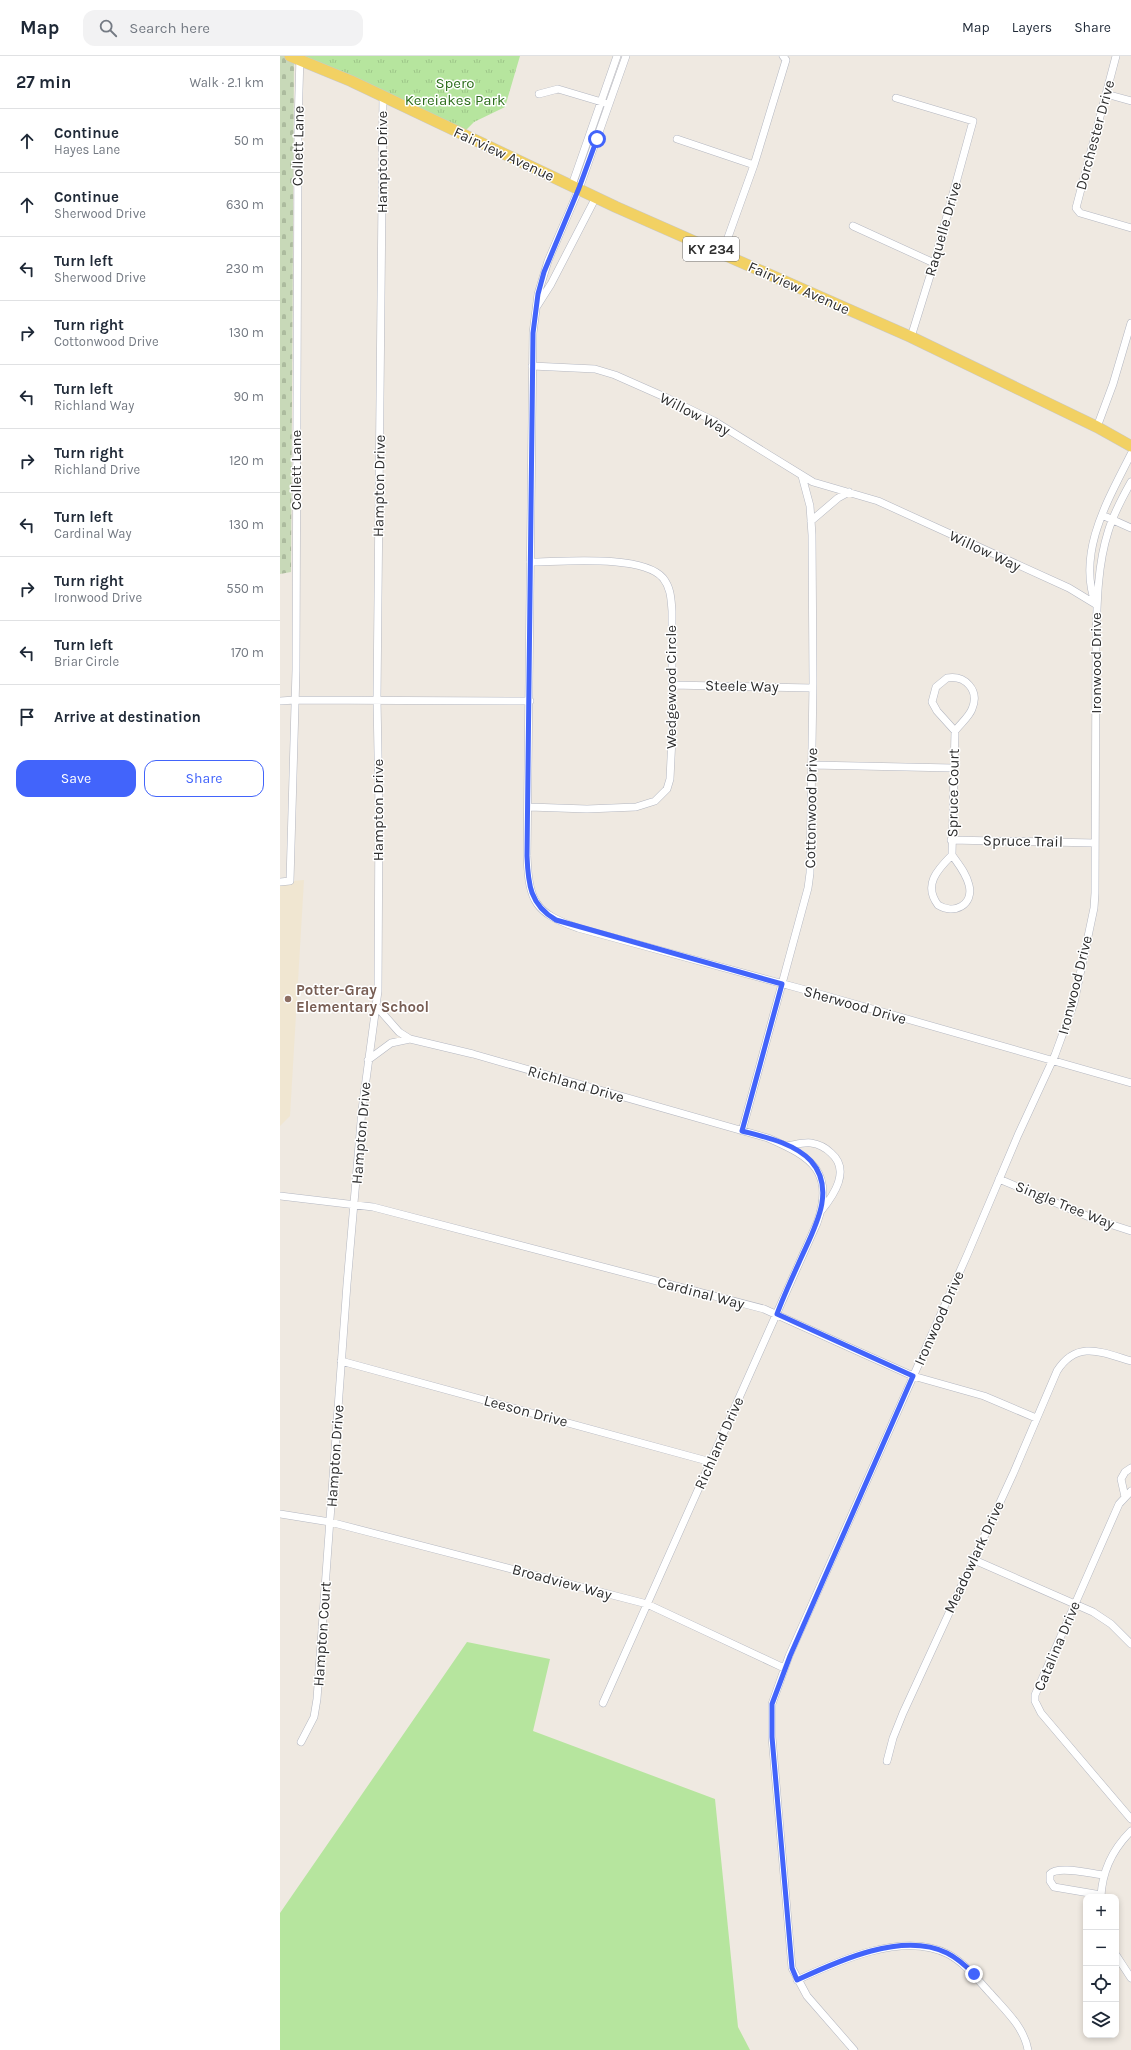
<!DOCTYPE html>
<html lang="en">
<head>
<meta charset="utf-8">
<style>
	body { margin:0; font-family:Karla,sans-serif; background:#f2f2f3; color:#1f2937 }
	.controls { position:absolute; right:12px; bottom:12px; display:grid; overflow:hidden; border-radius:8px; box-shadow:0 2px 6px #0003 }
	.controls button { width:36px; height:36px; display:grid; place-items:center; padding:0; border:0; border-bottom:1px solid #e0e1e3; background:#fff; color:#1f2937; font:20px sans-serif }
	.stop { position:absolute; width:12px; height:12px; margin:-9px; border:3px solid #4264fb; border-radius:50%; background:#fff }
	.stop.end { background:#4264fb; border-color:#fff; box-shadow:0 1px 4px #0008 }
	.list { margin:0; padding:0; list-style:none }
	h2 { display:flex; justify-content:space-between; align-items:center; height:52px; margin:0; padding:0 16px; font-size:17px }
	h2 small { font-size:13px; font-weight:400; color:#747a83 }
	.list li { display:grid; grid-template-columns:26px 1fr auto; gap:12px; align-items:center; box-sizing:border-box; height:64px; padding:0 16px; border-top:1px solid #e0e1e3 }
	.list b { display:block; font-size:15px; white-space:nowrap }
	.list p { margin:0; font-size:13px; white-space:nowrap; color:#747a83 }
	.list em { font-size:13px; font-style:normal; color:#747a83 }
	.actions { display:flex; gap:8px; padding:12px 16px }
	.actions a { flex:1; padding:9px 0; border:1px solid #4264fb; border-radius:12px; text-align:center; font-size:14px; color:#4264fb }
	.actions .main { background:#4264fb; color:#fff }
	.icon { flex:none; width:22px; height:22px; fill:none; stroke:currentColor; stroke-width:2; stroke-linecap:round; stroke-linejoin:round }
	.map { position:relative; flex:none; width:851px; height:1994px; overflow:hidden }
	header { display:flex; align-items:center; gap:24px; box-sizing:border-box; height:56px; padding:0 20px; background:#fff; border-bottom:1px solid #e0e1e3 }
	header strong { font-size:19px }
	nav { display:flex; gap:22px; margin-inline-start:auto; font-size:14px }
	.search { width:280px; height:36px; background:#f2f2f3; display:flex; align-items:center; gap:10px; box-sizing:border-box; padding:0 14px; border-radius:12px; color:#747a83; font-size:15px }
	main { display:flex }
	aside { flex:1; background:#fff }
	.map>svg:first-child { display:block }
	.education { fill:#f0e6d1 }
	.grass { fill:#b6e59e }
	.cemetery { fill:url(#cemetery-stones) }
	.park { fill:url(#park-tufts) }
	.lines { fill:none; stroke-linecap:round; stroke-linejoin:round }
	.minor-casing { stroke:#b4b7c1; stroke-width:8 }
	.primary-casing { stroke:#c9c9c9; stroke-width:12 }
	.minor { stroke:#fff; stroke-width:7 }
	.primary { stroke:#f2d163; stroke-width:11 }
	.route { stroke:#4264fb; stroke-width:5 }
	.education-dot { fill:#8d6e63; stroke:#fff; stroke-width:1.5 }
	.labels { text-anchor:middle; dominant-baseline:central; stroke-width:3; stroke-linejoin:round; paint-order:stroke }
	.shield { fill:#fff; stroke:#6d6d6d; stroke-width:1 }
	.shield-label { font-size:14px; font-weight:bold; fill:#2e2e2e }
	.park-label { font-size:15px; fill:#2c6e1b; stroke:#fff }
	.street-label { font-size:15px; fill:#2e2e2e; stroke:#fff }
	.education-label { font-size:15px; font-weight:bold; fill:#785e54; stroke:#fff; text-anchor:start }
</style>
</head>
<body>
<header>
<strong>Map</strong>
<div class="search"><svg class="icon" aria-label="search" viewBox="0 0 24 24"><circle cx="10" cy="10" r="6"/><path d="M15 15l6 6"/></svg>Search here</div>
<nav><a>Map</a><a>Layers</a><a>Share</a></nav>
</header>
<main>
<aside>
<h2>27 min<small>Walk · 2.1 km</small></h2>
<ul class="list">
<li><svg class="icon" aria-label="ahead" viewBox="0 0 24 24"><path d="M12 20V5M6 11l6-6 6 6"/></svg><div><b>Continue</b><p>Hayes Lane</p></div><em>50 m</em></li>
<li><svg class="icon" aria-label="ahead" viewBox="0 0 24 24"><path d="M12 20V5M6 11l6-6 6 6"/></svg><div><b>Continue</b><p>Sherwood Drive</p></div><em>630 m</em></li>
<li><svg class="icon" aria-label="left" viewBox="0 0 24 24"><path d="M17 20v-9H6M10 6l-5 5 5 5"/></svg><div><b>Turn left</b><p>Sherwood Drive</p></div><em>230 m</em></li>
<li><svg class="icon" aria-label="right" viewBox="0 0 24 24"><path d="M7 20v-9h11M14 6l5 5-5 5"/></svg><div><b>Turn right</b><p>Cottonwood Drive</p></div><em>130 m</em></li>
<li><svg class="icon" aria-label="left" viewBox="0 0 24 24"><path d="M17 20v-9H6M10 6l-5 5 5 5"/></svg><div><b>Turn left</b><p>Richland Way</p></div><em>90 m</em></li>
<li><svg class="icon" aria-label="right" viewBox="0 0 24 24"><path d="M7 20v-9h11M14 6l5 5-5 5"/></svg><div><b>Turn right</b><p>Richland Drive</p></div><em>120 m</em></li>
<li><svg class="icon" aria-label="left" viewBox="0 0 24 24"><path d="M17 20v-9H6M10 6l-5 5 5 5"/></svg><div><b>Turn left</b><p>Cardinal Way</p></div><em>130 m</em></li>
<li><svg class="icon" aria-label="right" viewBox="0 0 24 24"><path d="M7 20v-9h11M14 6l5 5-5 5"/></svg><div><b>Turn right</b><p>Ironwood Drive</p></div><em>550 m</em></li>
<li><svg class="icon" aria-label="left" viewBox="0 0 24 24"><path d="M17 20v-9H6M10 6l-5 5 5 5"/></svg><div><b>Turn left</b><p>Briar Circle</p></div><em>170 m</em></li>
<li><svg class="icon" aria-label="arrive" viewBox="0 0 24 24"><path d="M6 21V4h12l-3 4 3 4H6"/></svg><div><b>Arrive at destination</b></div></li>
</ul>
<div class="actions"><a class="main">Save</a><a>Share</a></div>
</aside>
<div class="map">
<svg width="851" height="1994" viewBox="0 0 851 1994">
	<defs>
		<pattern id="cemetery-stones" width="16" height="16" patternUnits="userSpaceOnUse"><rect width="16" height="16" fill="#c8d9b8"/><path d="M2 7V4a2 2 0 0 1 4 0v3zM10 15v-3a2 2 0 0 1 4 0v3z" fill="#acbb9e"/></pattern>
		<pattern id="park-tufts" width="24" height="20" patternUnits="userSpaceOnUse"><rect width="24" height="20" fill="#b6e59e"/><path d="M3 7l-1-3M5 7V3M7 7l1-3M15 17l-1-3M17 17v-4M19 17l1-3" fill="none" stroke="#9dc588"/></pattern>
	</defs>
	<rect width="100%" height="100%" fill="#efe9e1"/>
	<path class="education" d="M24,824L10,1060L0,1070V826Z"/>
	<path class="grass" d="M187,1586L270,1603L253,1675L435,1743L458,1971L470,1994H0V1857Z"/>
	<path class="cemetery" d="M0,0H14L11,516L0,518Z"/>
	<path class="park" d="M20,0H240L225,51L194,66L182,78Z"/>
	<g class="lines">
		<g class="minor-casing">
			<path id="minor" d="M346,0L299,133L268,205L258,238L253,277L247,800C249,846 255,857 298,872L522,933L851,1027
				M836,0L796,152L800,157L851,172
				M259,38L278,33L325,47
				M826,38L851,45
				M616,42L693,65L654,207L631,281
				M397,83L474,109
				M292,129L337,0
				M573,170L654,207
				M442,198L474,109L506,4L503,0
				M257,250L271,228L316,141
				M252,310L315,313L335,319L387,342L434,365L533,426L598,445L789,532L817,549
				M817,371L833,328L851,267
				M822,459L851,472
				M531,465L558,442L569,436
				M816,549C796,497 828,444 851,398
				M667,622C685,619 700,634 692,653C689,661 680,668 675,675L657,655L652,646L656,631Z
				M392,629L533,632
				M0,645L15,644L250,645
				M532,709L673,712
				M249,751L307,753L356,751L375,745L387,733L390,723L392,681V555C391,543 391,532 383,522C362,498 281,506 250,506
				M671,784L815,787
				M672,799C679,809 686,817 689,829C694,849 674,859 658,849C643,829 657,814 672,799Z
				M672,799L675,675
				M0,826L10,825L16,614L18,69L20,0
				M97,951L119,976L130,983L193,998L488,1082C532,1101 555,1116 537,1167L323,1647
				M88,1004L111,987L130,983
				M462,1075L528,832L530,817L533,627L532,479L530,450L522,420
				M506,1090C514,1089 523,1086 531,1087C538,1088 546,1092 551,1097C571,1114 554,1139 541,1155
				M719,1123L814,1163L851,1175
				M0,1140L93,1151L484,1253L633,1320L704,1340L756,1362
				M61,1305L431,1406
				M851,1435L839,1448L755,1639V1645L761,1657L851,1763
				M845,1441L841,1423L845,1416L851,1412
				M0,1458L50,1466L367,1548L504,1612
				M692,1503L813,1556L831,1568L851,1588
				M21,1686L34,1661L37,1643L67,1228L82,1054L98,935L99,752L97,643L103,40
				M607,1705L613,1682L623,1657L733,1418L777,1315C797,1284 821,1296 851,1305
				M821,1839L774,1831L770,1825V1818C778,1809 812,1818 824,1819
				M821,1841C822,1815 833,1793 851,1775
				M836,1899L851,1922
				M517,1924C558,1905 623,1875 668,1898C685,1907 697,1923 710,1937C725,1954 744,1971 748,1994
				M574,1994L527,1940L512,1912L492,1681V1648L509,1600L688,1197L738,1079L775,999L794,947L814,852L815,837L816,587C817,550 817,511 828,476C833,459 842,442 851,426"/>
		</g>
		<g class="primary-casing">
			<path id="primary" d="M10,0L71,25L336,151L631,281L817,371L851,390"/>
		</g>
		<use href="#minor" class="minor"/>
		<use href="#primary" class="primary"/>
	</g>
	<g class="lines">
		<path class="route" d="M317,83L299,132L264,216L258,238L253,277L247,800C248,828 250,849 276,864L502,928L462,1075C485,1081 514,1087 531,1105C557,1134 534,1173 521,1202C513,1220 504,1239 497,1258L633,1320L510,1600L492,1648V1681L512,1912L517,1924C558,1905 622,1875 667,1897C677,1902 686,1910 694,1918"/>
	</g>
	<circle class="education-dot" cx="8" cy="943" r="4"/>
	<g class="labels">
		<rect class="shield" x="403" y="181" width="56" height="24" rx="3"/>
		<g class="shield-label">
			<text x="431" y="193">KY 234</text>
		</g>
		<g class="park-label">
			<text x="175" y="27">Spero<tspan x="175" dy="17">Kereiakes Park</tspan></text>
		</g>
		<g class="street-label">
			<text transform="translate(815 79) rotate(-75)">Dorchester Drive</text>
			<text transform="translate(18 90) rotate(-89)">Collett Lane</text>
			<text transform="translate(224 98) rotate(25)">Fairview Avenue</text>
			<text transform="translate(102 106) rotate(-90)">Hampton Drive</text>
			<text transform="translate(663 173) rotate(-74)">Raquelle Drive</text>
			<text transform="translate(519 232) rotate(24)">Fairview Avenue</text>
			<text transform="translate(415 358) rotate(27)">Willow Way</text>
			<text transform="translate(16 414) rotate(-90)">Collett Lane</text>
			<text transform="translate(99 430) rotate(-89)">Hampton Drive</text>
			<text transform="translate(705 495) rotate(25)">Willow Way</text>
			<text transform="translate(816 607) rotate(-90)">Ironwood Drive</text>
			<text transform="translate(462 630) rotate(1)">Steele Way</text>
			<text transform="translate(391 631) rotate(-90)">Wedgewood Circle</text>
			<text transform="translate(673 737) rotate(-89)">Spruce Court</text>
			<text transform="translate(531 752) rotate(-89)">Cottonwood Drive</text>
			<text transform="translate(98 754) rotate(-90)">Hampton Drive</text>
			<text transform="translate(743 785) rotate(1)">Spruce Trail</text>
			<text transform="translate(795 929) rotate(-76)">Ironwood Drive</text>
			<text transform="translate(575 949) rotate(16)">Sherwood Drive</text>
			<text transform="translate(296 1028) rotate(16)">Richland Drive</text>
			<text transform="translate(81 1077) rotate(-85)">Hampton Drive</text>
			<text transform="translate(785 1149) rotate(22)">Single Tree Way</text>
			<text transform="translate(421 1237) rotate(15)">Cardinal Way</text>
			<text transform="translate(659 1262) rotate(-66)">Ironwood Drive</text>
			<text transform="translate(246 1355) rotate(15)">Leeson Drive</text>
			<text transform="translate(439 1387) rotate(-66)">Richland Drive</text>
			<text transform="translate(55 1400) rotate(-86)">Hampton Drive</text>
			<text transform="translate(694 1501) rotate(-65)">Meadowlark Drive</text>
			<text transform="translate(282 1526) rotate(15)">Broadview Way</text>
			<text transform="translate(42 1578) rotate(-86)">Hampton Court</text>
			<text transform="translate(777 1590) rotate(-67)">Catalina Drive</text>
		</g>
		<g class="education-label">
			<text x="16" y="934">Potter-Gray<tspan x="16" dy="17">Elementary School</tspan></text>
		</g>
	</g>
</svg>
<div class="controls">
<button>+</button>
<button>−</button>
<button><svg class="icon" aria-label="locate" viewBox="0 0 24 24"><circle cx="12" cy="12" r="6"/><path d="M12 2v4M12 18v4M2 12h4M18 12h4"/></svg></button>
<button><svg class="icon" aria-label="layers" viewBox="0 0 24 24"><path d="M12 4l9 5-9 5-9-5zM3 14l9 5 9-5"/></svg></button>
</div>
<div class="stop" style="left:317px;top:83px"></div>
<div class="stop end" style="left:694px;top:1918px"></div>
</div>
</main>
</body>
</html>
